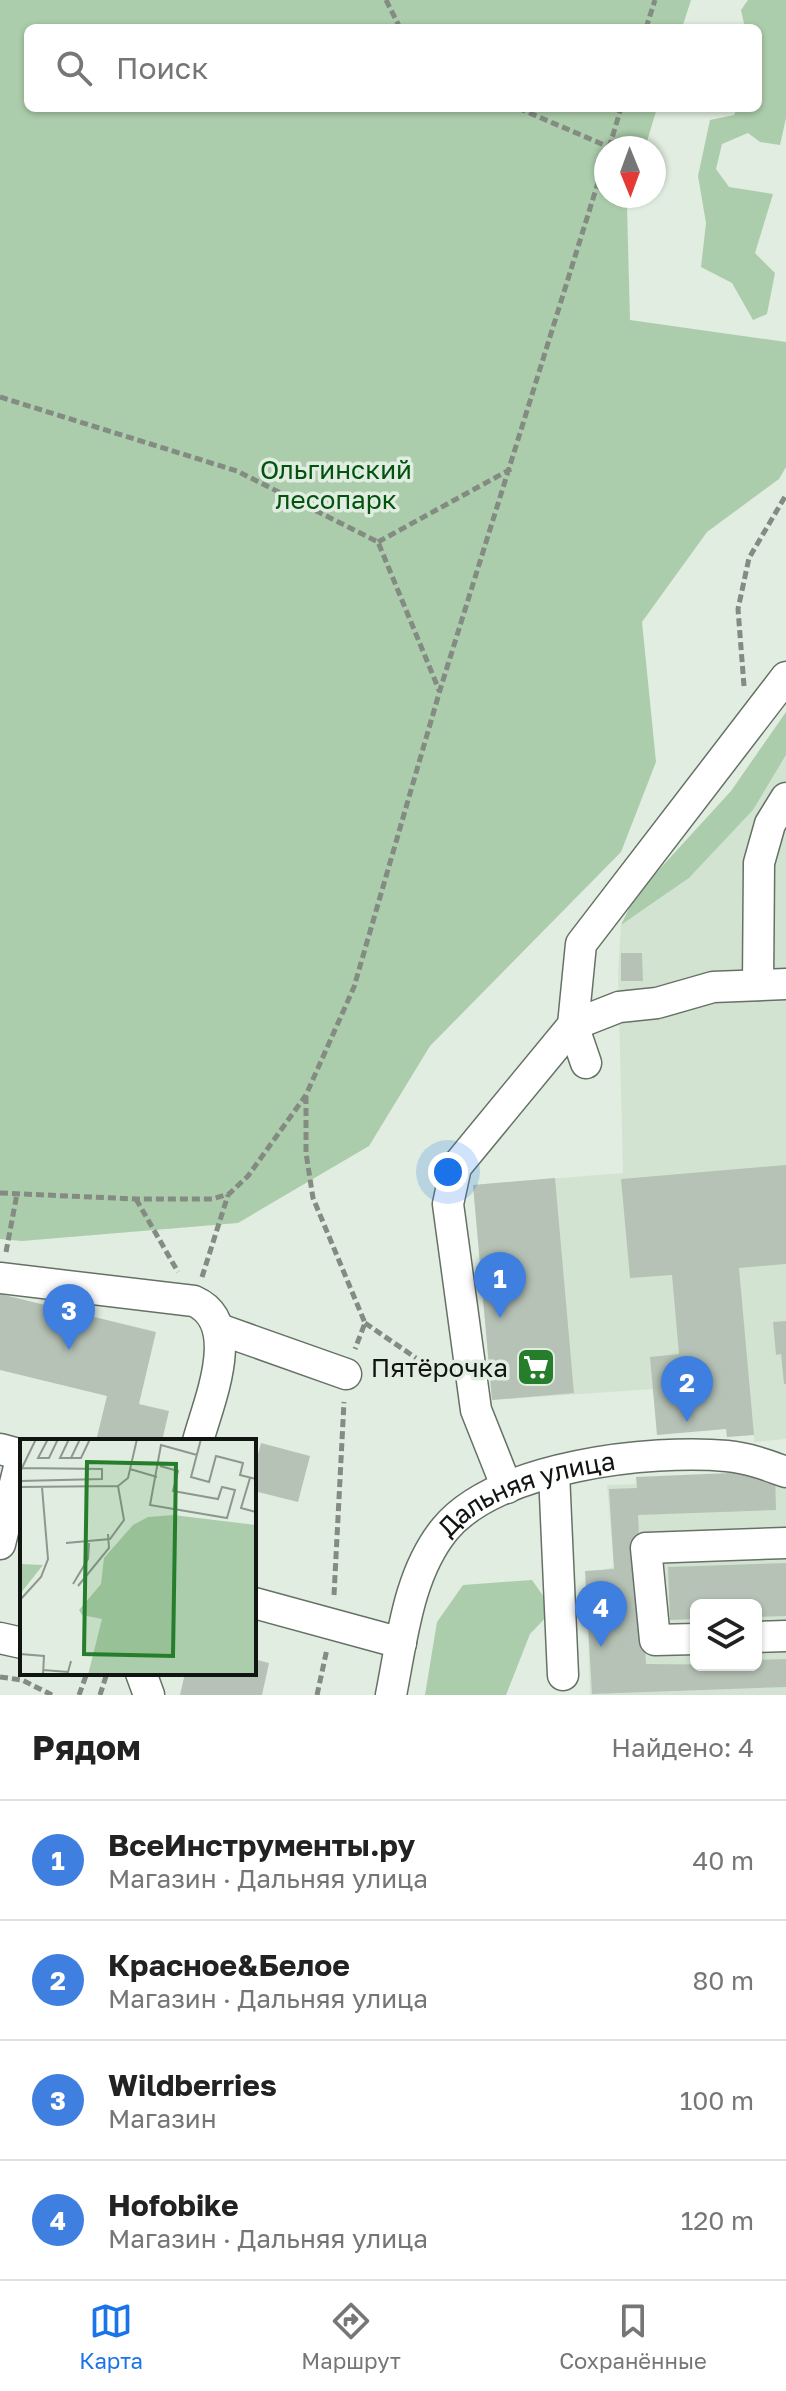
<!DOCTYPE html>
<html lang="ru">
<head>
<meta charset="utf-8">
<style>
	body { margin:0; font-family:"Golos Text",sans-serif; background:#f6f6f6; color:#222 }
	.controls { position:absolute; right:24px; bottom:24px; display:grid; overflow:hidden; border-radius:12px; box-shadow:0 2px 6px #0004 }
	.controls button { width:72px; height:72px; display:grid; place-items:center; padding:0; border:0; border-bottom:2px solid #e0e0e0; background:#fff; color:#222; font:40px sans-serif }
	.compass { position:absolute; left:594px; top:136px; width:72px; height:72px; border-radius:50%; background:#fff; box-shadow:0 2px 6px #0004; rotate:179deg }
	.you { position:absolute; left:448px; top:1172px; width:28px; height:28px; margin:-20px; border:6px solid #fff; border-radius:50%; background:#1a73e8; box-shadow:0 0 0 12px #1a73e833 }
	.badge { display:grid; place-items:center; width:52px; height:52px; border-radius:50%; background:#1a73e8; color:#fff; font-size:26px; font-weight:700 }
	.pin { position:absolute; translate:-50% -66px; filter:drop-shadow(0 2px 4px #0008) }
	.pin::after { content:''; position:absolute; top:42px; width:28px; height:24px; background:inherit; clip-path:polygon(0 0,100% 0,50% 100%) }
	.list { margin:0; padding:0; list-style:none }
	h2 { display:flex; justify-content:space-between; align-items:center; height:104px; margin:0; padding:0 32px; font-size:34px }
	h2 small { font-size:26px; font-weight:400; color:#767676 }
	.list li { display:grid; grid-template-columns:52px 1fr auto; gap:24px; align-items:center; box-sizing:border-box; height:120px; padding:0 32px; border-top:2px solid #e0e0e0 }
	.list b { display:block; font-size:30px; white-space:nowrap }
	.list p { margin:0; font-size:26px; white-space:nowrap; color:#767676 }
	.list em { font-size:26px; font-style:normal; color:#767676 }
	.icon { flex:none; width:44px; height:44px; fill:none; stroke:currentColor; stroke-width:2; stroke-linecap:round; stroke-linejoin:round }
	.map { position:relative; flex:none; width:786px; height:1695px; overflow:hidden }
	.search { position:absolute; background:#fff; box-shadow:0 2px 6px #0004; left:24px; right:24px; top:24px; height:88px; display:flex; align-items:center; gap:20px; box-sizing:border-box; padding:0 28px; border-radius:12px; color:#767676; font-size:30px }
	.sheet { height:584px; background:#fff }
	nav { display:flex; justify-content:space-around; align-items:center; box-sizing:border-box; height:112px; border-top:2px solid #e0e0e0; background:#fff; font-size:22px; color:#767676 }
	nav a { display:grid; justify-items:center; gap:4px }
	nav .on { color:#1a73e8 }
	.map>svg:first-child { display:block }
	.built { fill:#d2e4d1; fill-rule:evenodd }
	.green { fill:#accdab }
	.building { fill:#b6c2b6 }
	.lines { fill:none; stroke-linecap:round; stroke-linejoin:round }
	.minor-casing { stroke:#667166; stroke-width:33 }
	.path { stroke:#838b82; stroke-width:5; stroke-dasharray:8 4; stroke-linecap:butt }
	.minor { stroke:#fff; stroke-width:30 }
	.labels { text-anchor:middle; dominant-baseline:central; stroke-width:7; stroke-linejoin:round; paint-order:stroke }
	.park-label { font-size:26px; fill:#01530f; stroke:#e1ede0 }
	.poi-label { font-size:26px; fill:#111511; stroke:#e1ede0; text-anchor:end }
	.street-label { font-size:26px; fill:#111511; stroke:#e1ede0 }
	.inset-road { fill:none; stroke:#8e978d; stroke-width:2 }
	.view { fill:#267e2d; fill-opacity:0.15; stroke:#267e2d; stroke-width:4 }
	.inset-edge { fill:none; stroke:#111511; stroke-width:4 }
</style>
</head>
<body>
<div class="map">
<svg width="786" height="1695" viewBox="0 0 786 1695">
	<rect width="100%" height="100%" fill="#e1ede0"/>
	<path class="built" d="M786,755V1439L754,1442V1435L727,1437L726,1429L653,1389L492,1400L473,1185L623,1173L618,972L621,925L689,878L753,810Z
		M786,1480V1695H590L586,1574L614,1567L607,1485ZM696,1605H756V1665H696Z"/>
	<path class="green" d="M0,0H691L682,28H28V108H657L645,148H606V196H630L627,206L630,320L786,342V467L779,479L707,532L642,622L656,762L621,852L430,1046L369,1146L238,1223L22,1241L0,1239Z
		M748,0H786V118L780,145L760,142L748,133L722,144L716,169L729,187L773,194L755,253L775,273L767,314L753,320L732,283L701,267L706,223L698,176L710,120L734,115L737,108H758V28H745L741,10Z
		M786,712V755L753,810L689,878L621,925L635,896L731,791Z
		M532,1580L553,1610L530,1634L506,1695H425L437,1622L463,1585Z"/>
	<path class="building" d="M621,953H642L643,981H621Z
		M786,1165V1264L739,1268L754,1435L727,1437L726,1429L657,1435L650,1357L679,1354L672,1275L630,1278L621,1179Z
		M555,1178L574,1393L492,1400L473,1185Z
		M0,1294L156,1332L139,1404L169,1411L162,1441H96L107,1396L0,1370Z
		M786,1321V1384H784L781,1354L776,1355L773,1322Z
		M261,1443L310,1456L298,1502L254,1491V1469Z
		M775,1471L776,1510L638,1515L646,1664L756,1665V1660L786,1659V1687L592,1694L585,1571L614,1569L609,1489L637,1488L636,1477Z
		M786,1563V1616L756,1617V1605H696V1619L670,1620L668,1567Z
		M254,1659L269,1663L262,1695H180L185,1673H254Z"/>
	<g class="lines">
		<g class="minor-casing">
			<g id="minor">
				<path d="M758,985L759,863L770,824L786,798"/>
				<path d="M586,1063L573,1025L581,944L786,677"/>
				<path d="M0,1278L194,1301C244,1323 208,1403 198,1441"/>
				<path d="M219,1329L346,1374"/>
				<path d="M0,1449L22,1455L0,1544"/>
				<path d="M554,1473L563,1675"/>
				<path d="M507,1488L476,1410L448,1204L456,1167L573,1025L619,1007L657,1003L713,987L786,984"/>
				<path d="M254,1603L401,1643"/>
				<path d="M756,1637L786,1636"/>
				<path d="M0,1638L22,1643"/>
				<path d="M696,1639L655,1640L646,1548L786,1543"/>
				<path d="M141,1673L149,1695"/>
				<path id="s1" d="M391,1695C402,1640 408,1574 445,1529C497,1466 651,1449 727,1456C748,1458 767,1465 786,1472"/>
			</g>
		</g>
		<path class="path" d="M386,0L400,28
			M646,28L655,0
			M518,108L609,147
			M609,148L621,108
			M0,397L237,471L378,542L439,690
			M378,542L511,469
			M744,686L738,609L749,558L786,495
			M306,1096V1153L313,1198L365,1323L355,1349
			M0,1193L136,1199H212L229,1194L248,1176L306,1095L354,987L440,690L606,157
			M136,1199L178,1272
			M6,1252L17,1194
			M202,1277L228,1195
			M365,1323L416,1358
			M334,1595L344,1402
			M0,1677L22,1680L52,1695
			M79,1695L87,1673
			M100,1695L107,1673
			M317,1695L327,1649"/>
		<use href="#minor" class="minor"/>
	</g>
	<defs>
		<g id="supermarket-square" transform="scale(2)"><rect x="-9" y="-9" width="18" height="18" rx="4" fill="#267e2d" stroke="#e1ede0"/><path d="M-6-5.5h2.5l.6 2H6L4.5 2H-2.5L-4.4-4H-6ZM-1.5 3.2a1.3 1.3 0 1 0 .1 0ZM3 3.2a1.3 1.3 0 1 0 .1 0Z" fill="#fff"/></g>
	</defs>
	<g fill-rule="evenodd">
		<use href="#supermarket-square" x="536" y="1367"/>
	</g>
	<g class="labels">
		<g class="park-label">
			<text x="336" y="469">Ольгинский<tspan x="336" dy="30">лесопарк</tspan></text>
		</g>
		<g class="poi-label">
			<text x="508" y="1367">Пятёрочка</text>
		</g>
		<g class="street-label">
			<text stroke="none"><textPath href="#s1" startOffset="268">Дальняя улица</textPath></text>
		</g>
	</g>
	<g transform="translate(20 1439)">
		<rect width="236" height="236" fill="#e1ede0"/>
		<path d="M153,76L236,86V236H68L82,180L62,176L59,171L81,145L84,119L113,86L128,78ZM0,125L23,126L0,155Z" fill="#accdab"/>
		<path class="inset-road" d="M28,0L18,19H29L38,0M49,0L40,19H51L60,0M181,0L171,38L189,43L196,17L223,24L220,36L236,40M51,19H61L70,0M140,27L158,32L153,52L198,60L202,48L215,51L207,79L130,66L141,6L177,16M110,30L137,38M0,33L16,0M230,39L221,69L236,73M0,42L82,40V30L2,29M0,48L98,47L108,39L117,0M46,104L90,100L104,81L98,47M53,145L68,120L69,104M58,147L89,109L88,95M0,161L21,138L28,120L22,48M0,215L24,217L23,236M23,231L48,233L51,222"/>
		<path class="view" d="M67,23L156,25L153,217L64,215Z"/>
		<rect width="236" height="236" class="inset-edge"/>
	</g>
</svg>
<div class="controls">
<button><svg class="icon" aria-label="layers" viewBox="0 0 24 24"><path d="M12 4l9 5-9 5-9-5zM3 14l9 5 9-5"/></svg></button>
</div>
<svg class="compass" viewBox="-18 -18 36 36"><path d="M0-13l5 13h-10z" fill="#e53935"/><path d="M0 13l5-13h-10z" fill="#767676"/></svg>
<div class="you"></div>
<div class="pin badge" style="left:500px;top:1318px;background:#3f7fe0">1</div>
<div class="pin badge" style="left:687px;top:1422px;background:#3f7fe0">2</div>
<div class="pin badge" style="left:69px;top:1350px;background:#3f7fe0">3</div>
<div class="pin badge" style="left:601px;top:1647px;background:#3f7fe0">4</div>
<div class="search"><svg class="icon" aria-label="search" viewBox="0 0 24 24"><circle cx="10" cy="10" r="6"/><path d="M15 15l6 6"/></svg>Поиск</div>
</div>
<section class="sheet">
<h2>Рядом<small>Найдено: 4</small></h2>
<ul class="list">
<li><span class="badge" style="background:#3f7fe0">1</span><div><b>ВсеИнструменты.ру</b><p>Магазин · Дальняя улица</p></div><em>40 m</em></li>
<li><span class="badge" style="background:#3f7fe0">2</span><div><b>Красное&amp;Белое</b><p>Магазин · Дальняя улица</p></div><em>80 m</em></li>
<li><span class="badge" style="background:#3f7fe0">3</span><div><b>Wildberries</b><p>Магазин</p></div><em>100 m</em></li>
<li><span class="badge" style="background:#3f7fe0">4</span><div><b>Hofobike</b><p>Магазин · Дальняя улица</p></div><em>120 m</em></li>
</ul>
</section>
<nav>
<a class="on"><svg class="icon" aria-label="map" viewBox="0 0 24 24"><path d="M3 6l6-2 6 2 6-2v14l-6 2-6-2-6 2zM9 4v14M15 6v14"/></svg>Карта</a>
<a><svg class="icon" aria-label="directions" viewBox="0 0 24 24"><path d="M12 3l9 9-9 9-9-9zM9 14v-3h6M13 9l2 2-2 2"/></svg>Маршрут</a>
<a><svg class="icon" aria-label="saved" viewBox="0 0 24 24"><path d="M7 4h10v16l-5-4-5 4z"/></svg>Сохранённые</a>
</nav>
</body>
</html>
